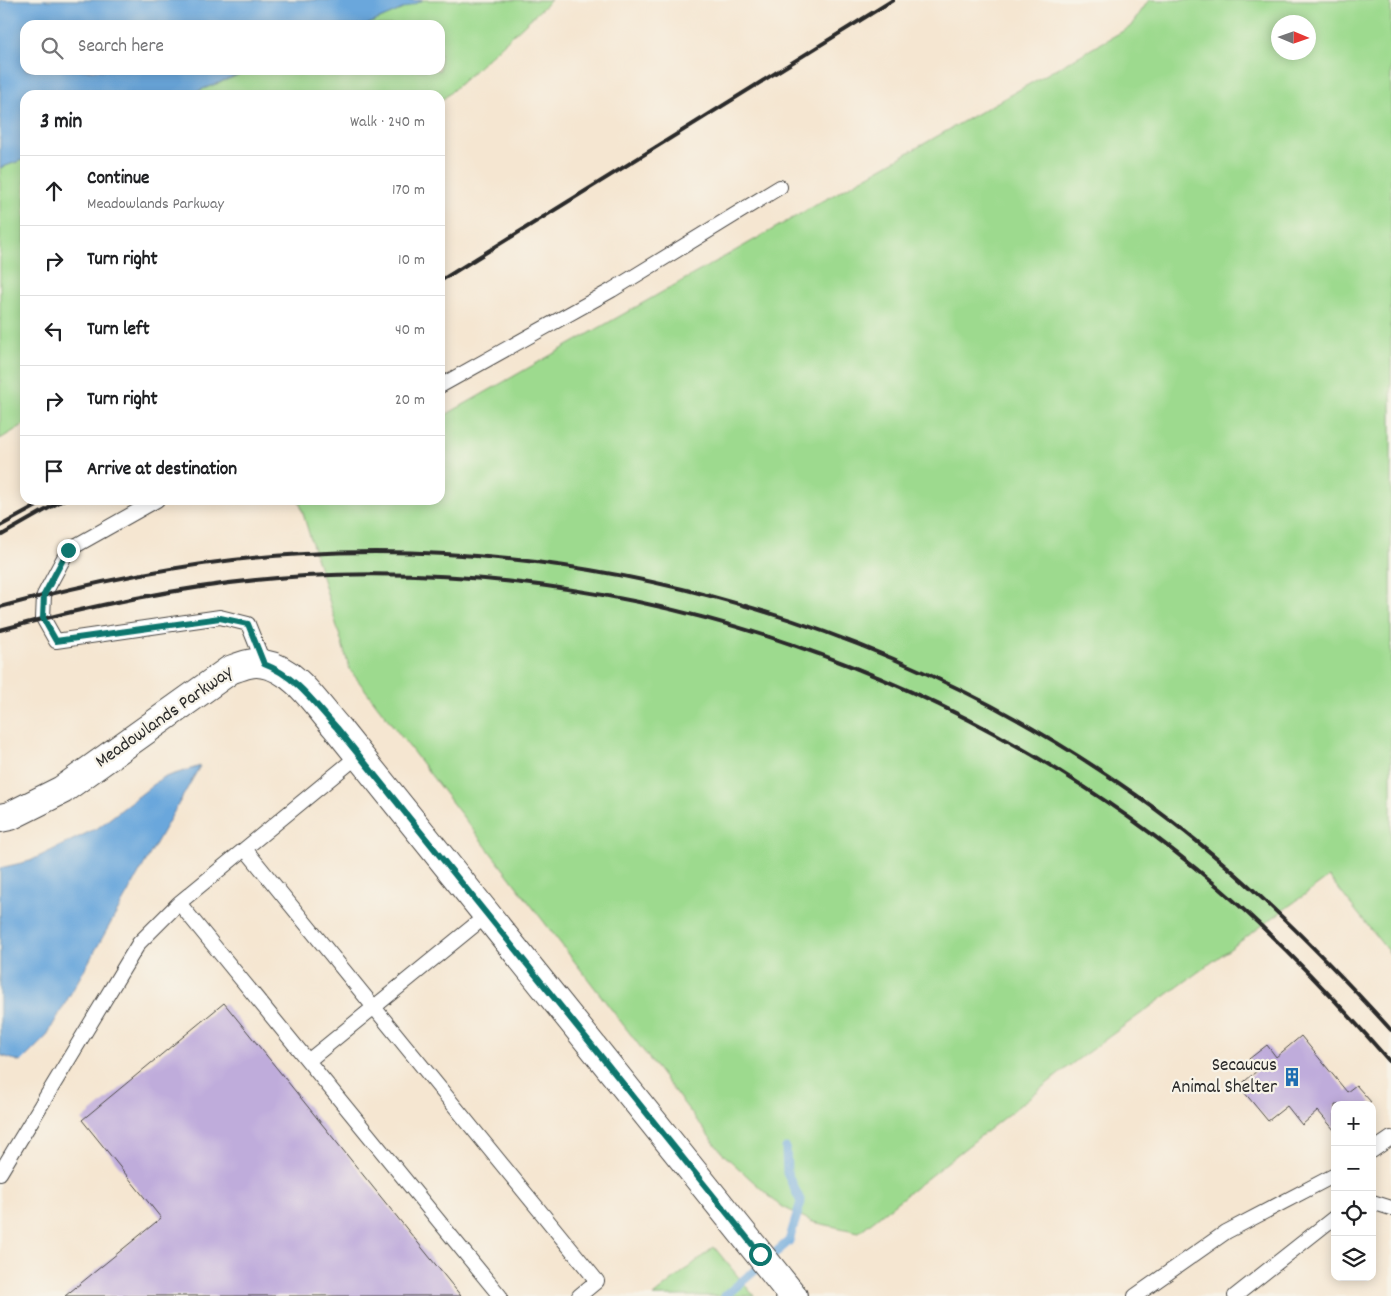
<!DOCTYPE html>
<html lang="en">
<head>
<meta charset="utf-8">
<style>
	body { margin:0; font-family:Dekko,sans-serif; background:#f2f2f2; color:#202124 }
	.controls { position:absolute; right:15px; bottom:15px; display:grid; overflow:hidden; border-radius:10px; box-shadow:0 2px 12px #0003 }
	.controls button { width:45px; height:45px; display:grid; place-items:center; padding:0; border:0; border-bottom:1px solid #e0e0e0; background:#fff; color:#202124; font:25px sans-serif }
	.compass { position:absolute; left:1271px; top:15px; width:45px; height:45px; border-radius:50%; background:#fff; box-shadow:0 2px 12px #0003; rotate:92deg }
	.stop { position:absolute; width:15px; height:15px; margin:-11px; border:4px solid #0f766e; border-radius:50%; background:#fff }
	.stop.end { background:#0f766e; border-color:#fff; box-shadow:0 1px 5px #0008 }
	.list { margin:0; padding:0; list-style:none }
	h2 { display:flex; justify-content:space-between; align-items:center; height:65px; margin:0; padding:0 20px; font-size:21px }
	h2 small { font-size:16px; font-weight:400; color:#757577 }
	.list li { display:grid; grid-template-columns:32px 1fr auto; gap:15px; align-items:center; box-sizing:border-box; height:70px; padding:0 20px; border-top:1px solid #e0e0e0 }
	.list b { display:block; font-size:19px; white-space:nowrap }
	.list p { margin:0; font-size:16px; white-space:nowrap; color:#757577 }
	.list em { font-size:16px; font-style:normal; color:#757577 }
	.icon { flex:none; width:28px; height:28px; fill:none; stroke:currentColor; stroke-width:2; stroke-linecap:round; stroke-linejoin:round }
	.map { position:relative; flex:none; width:1391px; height:1296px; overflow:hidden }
	.search { position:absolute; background:#fff; box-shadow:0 2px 12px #0003; left:20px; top:20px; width:425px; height:55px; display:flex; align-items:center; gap:12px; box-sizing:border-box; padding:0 18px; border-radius:15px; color:#757577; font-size:19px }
	.panel { position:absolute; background:#fff; box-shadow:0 2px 12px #0003; left:20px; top:90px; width:425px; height:415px; border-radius:15px }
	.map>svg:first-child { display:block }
	.green { fill:#9dda8e; stroke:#64825c; fill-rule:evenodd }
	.water { fill:#6aa7dc; stroke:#4a6984 }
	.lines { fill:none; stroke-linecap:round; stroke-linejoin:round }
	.stream { stroke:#6aa7dc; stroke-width:9 }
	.building { fill:#bfacdb }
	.service-casing { stroke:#494744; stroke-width:16 }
	.tertiary-casing { stroke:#494744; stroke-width:30 }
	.service { stroke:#fff; stroke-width:14 }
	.tertiary { stroke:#fff; stroke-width:28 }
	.rail { stroke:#2b2b2b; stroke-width:4 }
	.route { stroke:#0f766e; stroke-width:6 }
	.labels { text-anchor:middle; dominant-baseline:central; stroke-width:4.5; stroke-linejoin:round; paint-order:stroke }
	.street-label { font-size:19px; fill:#2b2b2b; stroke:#f7f3e8 }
	.poi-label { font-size:19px; fill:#2b2b2b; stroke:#f7f3e8; text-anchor:end }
</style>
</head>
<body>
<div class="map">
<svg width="1391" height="1296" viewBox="0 0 1391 1296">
	<rect width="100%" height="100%" fill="#f7f3e8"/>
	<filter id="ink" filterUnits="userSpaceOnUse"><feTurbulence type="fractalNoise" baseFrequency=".02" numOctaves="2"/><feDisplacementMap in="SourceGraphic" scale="10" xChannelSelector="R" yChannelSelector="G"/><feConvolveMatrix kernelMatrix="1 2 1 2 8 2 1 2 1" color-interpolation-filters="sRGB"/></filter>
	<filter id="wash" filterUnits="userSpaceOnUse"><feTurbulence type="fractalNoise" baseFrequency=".0096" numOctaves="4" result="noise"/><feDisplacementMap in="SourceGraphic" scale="20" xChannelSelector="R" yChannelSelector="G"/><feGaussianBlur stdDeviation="1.12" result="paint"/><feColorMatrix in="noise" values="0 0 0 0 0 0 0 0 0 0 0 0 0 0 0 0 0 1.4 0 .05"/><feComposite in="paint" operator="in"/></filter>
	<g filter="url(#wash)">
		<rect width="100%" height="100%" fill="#f5e6d1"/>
		<path class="green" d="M423,0H551L440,102V95H188L251,70H440V25H366Z
			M1149,0H1391V955L1329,877L1073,1063L859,1232L813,1222L779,1205L722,1153L350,670L299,500H440V418L1130,27ZM1308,22V52H1278V22Z
			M25,159V424L0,439V168Z
			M714,1247L754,1296H653Z"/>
		<path class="water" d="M0,0H423L366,25H25V70H251L188,95H25V159L0,168Z
			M200,766L46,1037L21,1062L0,1055V868L30,861L99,827L162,778Z"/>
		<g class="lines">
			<path class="stream" d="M725,1296L789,1241L801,1202L787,1173L786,1148"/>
		</g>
		<g id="blocks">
			<path class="building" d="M224,1003L461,1296H65L161,1218L82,1120Z
				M1301,1036L1347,1092L1356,1085L1371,1102L1368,1105H1335V1131L1318,1111L1302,1125L1287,1106L1268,1121L1239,1086L1258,1070L1249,1059L1267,1045L1276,1057Z"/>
		</g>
	</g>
	<g filter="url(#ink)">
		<use href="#blocks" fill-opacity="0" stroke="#494744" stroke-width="1"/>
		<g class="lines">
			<g class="service-casing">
				<path id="service" d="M440,386L612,290L780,187
					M157,500L68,550L44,595L43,618L56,641L220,617L248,624L264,664
					M245,849L597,1281L579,1296
					M179,903L500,1296
					M308,1061L487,915
					M1372,1151L1391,1138
					M0,1173L139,943L179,903L359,755
					M1372,1202L1391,1208
					M1135,1296L1226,1232L1335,1175
					M1235,1296L1335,1217"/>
			</g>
			<g class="tertiary-casing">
				<path id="tertiary" d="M0,818L10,816L62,790L230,670C241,666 252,661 264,664C295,669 318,707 337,728L793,1296"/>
			</g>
			<use href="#service" class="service"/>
			<use href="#tertiary" class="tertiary"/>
			<path class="rail" d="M440,281L893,0
				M0,526L46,501
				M0,536L63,500
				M0,607C99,580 201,559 304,554C598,538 896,624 1136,795C1231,862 1313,944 1391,1030
				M0,630C100,603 201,582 305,576C638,559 963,671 1217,886C1280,940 1337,1001 1391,1063"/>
		</g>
	</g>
	<g class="lines" filter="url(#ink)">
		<path class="route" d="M68,550L44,595L43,618L56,641L220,618L248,624L264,664C296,676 315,704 337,728L760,1254"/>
	</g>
	<defs>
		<g id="building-bare" transform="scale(1.5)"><path d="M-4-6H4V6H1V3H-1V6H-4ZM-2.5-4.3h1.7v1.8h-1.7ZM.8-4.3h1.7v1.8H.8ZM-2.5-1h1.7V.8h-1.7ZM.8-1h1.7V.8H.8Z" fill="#1f6fb2" stroke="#f7f3e8" stroke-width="2.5" paint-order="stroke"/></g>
	</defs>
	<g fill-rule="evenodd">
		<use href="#building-bare" x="1292" y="1077"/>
	</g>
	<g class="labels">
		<g class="street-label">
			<text transform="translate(165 718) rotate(-35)">Meadowlands Parkway</text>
		</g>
		<g class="poi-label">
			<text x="1277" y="1066">Secaucus<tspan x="1277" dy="22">Animal Shelter</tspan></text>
		</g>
	</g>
</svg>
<div class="controls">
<button>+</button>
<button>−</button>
<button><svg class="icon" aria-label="locate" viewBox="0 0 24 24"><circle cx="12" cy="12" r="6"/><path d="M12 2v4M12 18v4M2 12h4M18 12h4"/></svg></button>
<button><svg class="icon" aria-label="layers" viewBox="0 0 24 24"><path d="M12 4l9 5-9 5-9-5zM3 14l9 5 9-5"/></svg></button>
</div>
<svg class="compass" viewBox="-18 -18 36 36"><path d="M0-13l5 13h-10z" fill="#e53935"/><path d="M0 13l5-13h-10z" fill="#757577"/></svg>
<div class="stop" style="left:760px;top:1254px"></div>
<div class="stop end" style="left:68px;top:550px"></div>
<div class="search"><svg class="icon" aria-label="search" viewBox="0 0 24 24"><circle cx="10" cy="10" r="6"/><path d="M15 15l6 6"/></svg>Search here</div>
<section class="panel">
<h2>3 min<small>Walk · 240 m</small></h2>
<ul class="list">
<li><svg class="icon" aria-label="ahead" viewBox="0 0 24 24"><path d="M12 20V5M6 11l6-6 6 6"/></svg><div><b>Continue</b><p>Meadowlands Parkway</p></div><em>170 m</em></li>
<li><svg class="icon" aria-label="right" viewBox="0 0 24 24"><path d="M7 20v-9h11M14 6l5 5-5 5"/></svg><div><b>Turn right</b></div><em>10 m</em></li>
<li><svg class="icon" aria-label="left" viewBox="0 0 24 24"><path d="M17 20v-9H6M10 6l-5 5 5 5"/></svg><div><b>Turn left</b></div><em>40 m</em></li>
<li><svg class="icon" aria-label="right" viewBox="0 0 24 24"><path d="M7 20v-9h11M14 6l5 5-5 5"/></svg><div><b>Turn right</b></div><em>20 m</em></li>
<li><svg class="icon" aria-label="arrive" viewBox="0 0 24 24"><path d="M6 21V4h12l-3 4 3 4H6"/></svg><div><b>Arrive at destination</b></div></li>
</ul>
</section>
</div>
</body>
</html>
